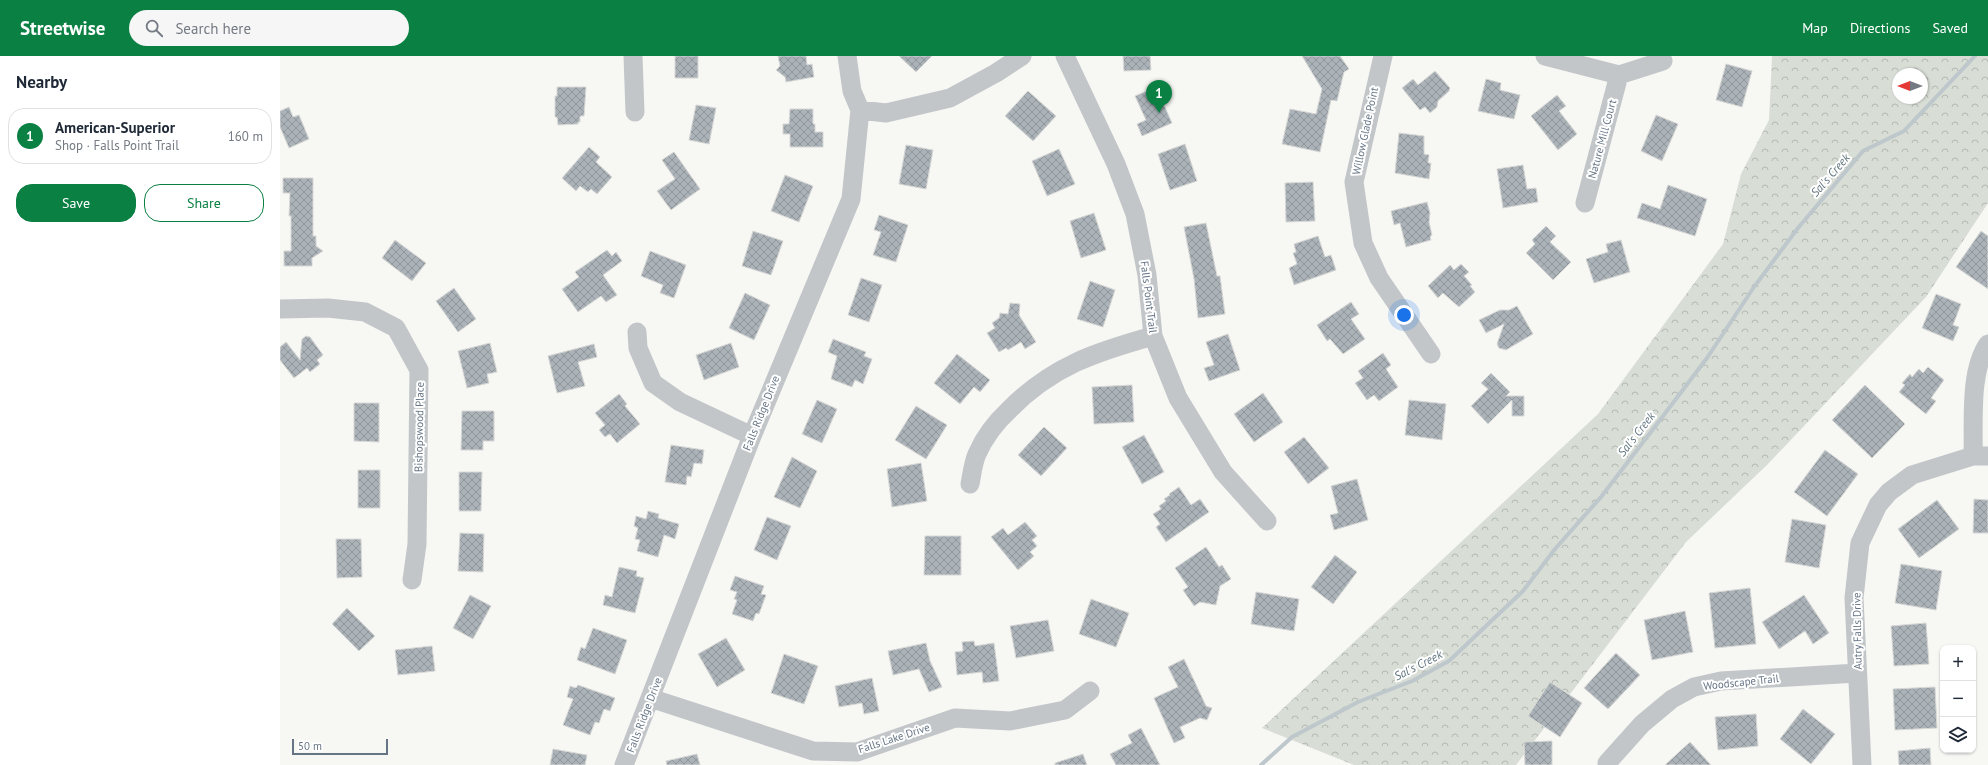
<!DOCTYPE html>
<html lang="en">
<head>
<meta charset="utf-8">
<style>
	body { margin:0; font-family:"PT Sans",sans-serif; background:#f6f6f7; color:#1f2937 }
	.controls { position:absolute; right:12px; bottom:12px; display:grid; overflow:hidden; border-radius:8px; box-shadow:0 1px 3px #0004 }
	.controls button { width:36px; height:36px; display:grid; place-items:center; padding:0; border:0; border-bottom:1px solid #e0e1e3; background:#fff; color:#1f2937; font:20px sans-serif }
	.compass { position:absolute; left:1612px; top:12px; width:36px; height:36px; border-radius:50%; background:#fff; box-shadow:0 1px 3px #0004; rotate:270deg }
	.scale { position:absolute; left:12px; bottom:10px; width:96px; box-sizing:border-box; padding-left:4px; border:2px solid #667585; border-top:0; font-size:11px; line-height:14px; white-space:nowrap; color:#667585; -webkit-text-stroke:3px #fff; paint-order:stroke }
	.you { position:absolute; left:1124px; top:259px; width:14px; height:14px; margin:-10px; border:3px solid #fff; border-radius:50%; background:#1a73e8; box-shadow:0 0 0 6px #1a73e833 }
	.badge { display:grid; place-items:center; width:26px; height:26px; border-radius:50%; background:#0b8043; color:#fff; font-size:13px; font-weight:700 }
	.pin { position:absolute; translate:-50% -33px; filter:drop-shadow(0 1px 2px #0008) }
	.pin::after { content:''; position:absolute; top:21px; width:14px; height:12px; background:inherit; clip-path:polygon(0 0,100% 0,50% 100%) }
	.list { margin:0; padding:0; list-style:none }
	h2 { display:flex; justify-content:space-between; align-items:center; height:52px; margin:0; padding:0 16px; font-size:17px }
	h2 small { font-size:13px; font-weight:400; color:#747a83 }
	.list li { display:grid; grid-template-columns:26px 1fr auto; gap:12px; align-items:center; box-sizing:border-box; height:56px; margin:0 8px 8px; padding:0 8px; border:1px solid #e0e1e3; border-radius:16px }
	.list b { display:block; font-size:15px; white-space:nowrap }
	.list p { margin:0; font-size:13px; white-space:nowrap; color:#747a83 }
	.list em { font-size:13px; font-style:normal; color:#747a83 }
	.actions { display:flex; gap:8px; padding:12px 16px }
	.actions a { flex:1; padding:9px 0; border:1px solid #0b8043; border-radius:16px; text-align:center; font-size:14px; color:#0b8043 }
	.actions .main { background:#0b8043; color:#fff }
	.icon { flex:none; width:22px; height:22px; fill:none; stroke:currentColor; stroke-width:2; stroke-linecap:round; stroke-linejoin:round }
	.map { position:relative; flex:none; width:1708px; height:709px; overflow:hidden }
	header { display:flex; align-items:center; gap:24px; box-sizing:border-box; height:56px; padding:0 20px; background:#0b8043; color:#fff }
	header strong { font-size:19px }
	nav { display:flex; gap:22px; margin-inline-start:auto; font-size:14px }
	.search { width:280px; height:36px; background:#f6f6f7; display:flex; align-items:center; gap:10px; box-sizing:border-box; padding:0 14px; border-radius:22px; color:#747a83; font-size:15px }
	main { display:flex }
	aside { flex:1; background:#fff }
	.map>svg:first-child { display:block }
	.forest { fill:url(#forest-crowns); fill-rule:evenodd }
	.lines { fill:none; stroke-linecap:round; stroke-linejoin:round }
	.stream { stroke:#bdc7cc; stroke-width:4 }
	.building { fill:url(#building-cross-hatch); stroke:#d8d8d6 }
	.minor { stroke:#c2c6c9; stroke-width:19 }
	.labels { text-anchor:middle; dominant-baseline:central; stroke-width:4; stroke-linejoin:round; paint-order:stroke }
	.street-label { font-size:11px; fill:#667585; stroke:#fff }
	.water-label { font-size:12px; font-style:italic; fill:#627681; stroke:#fff }
</style>
</head>
<body>
<header>
<strong>Streetwise</strong>
<div class="search"><svg class="icon" aria-label="search" viewBox="0 0 24 24"><circle cx="10" cy="10" r="6"/><path d="M15 15l6 6"/></svg>Search here</div>
<nav><a>Map</a><a>Directions</a><a>Saved</a></nav>
</header>
<main>
<aside>
<h2>Nearby<small></small></h2>
<ul class="list">
<li><span class="badge">1</span><div><b>American-Superior</b><p>Shop · Falls Point Trail</p></div><em>160 m</em></li>
</ul>
<div class="actions"><a class="main">Save</a><a>Share</a></div>
</aside>
<div class="map">
<svg width="1708" height="709" viewBox="0 0 1708 709">
	<defs>
		<pattern id="forest-crowns" width="20" height="18" patternUnits="userSpaceOnUse"><rect width="20" height="18" fill="#d8ded5"/><path d="M2 6a3 3 0 1 1 6 0M12 15a3 3 0 1 1 6 0" fill="none" stroke="#b3b9b2"/></pattern>
		<pattern id="building-cross-hatch" width="8" height="8" patternUnits="userSpaceOnUse"><rect width="8" height="8" fill="#abb3b9"/><path d="M0 0l8 8M0 8l8-8" fill="none" stroke="#8f969c"/></pattern>
	</defs>
	<rect width="100%" height="100%" fill="#f7f7f4"/>
	<path class="forest" d="M1492,0H1708V147L1646,241L1487,409L1406,486L1236,709H1074L982,672L1318,358L1443,188L1461,118L1489,64ZM1618,18H1642V42H1618Z"/>
	<g class="lines">
		<path class="stream" d="M981,709L1012,681L1078,646L1132,625L1169,605L1243,535L1275,493L1321,441L1380,364L1427,302L1474,231L1518,172L1583,95L1624,75L1695,0"/>
	</g>
	<path class="building" d="M395,0H418V22H395Z
		M498,0H526L527,9L532,8L534,21L506,26L505,21L496,14L500,10Z
		M619,0H652L636,16Z
		M843,0H870L871,14L844,15Z
		M1022,0H1060L1069,13L1064,16L1057,45L1051,44L1040,96L1002,88L1010,53L1036,58L1042,33Z
		M1446,8L1472,15L1462,51L1436,44Z
		M1155,15L1170,32L1169,35L1158,45L1157,51L1150,57L1145,51L1140,54L1122,32L1133,23L1138,29Z
		M1206,23L1221,27L1220,34L1240,39L1234,63L1198,55Z
		M277,31H306L304,60H300V66H298V68L278,69L277,61H275V40H277Z
		M876,31L892,67L862,80L857,68L866,64L855,40Z
		M748,35L776,60L753,85L725,60Z
		M1277,39L1286,50L1279,55L1297,78L1278,94L1251,60Z
		M416,49L436,52L429,88L409,84Z
		M9,51L13,61L19,59L29,83L9,92L0,71V55Z
		M510,53H533V68H535V76H543V91H510V78H503V68H509Z
		M1376,59L1398,68L1382,105L1361,95Z
		M1119,77L1144,80V98L1149,99L1148,107H1151L1149,123L1115,117Z
		M905,88L917,125L890,134L878,98Z
		M626,89L653,94L646,133L619,128Z
		M309,91L320,101L316,106L332,121L317,138L311,133L308,136L300,130L296,135L282,122Z
		M779,93L795,128L767,140L752,105Z
		M394,96L420,133L391,154L377,135L395,123L382,104Z
		M1243,109L1247,133L1256,132L1258,146L1223,152L1217,113Z
		M505,119L533,130L519,166L491,155Z
		M3,122H33V180H36V190L43,195L32,202V210H4V195H11V160H9L10,137H3Z
		M1033,126L1035,165L1006,166L1005,127Z
		M1388,129L1427,143L1415,180L1357,162L1362,147L1380,153Z
		M1147,146L1150,157L1149,166L1152,179L1150,181L1151,184L1126,191L1120,167L1114,169L1111,155Z
		M814,157L826,194L801,202L790,165Z
		M599,159L628,169L616,206L593,199L601,176L594,174Z
		M926,167L937,220H940L945,258L918,262L914,223L904,171Z
		M1266,170L1276,180L1270,186L1291,206L1273,224L1246,197L1255,188L1252,184Z
		M473,175L503,185L491,219L462,210Z
		M1701,175L1708,180V233L1676,211Z
		M1038,180L1045,201L1051,199L1056,214L1014,229L1009,212L1017,208L1013,197L1016,196L1014,188Z
		M115,184L146,207L132,225L102,202Z
		M1341,184L1350,216L1314,227L1306,203L1328,196L1326,188Z
		M327,194L332,200L336,196L342,205L323,219L337,239L326,246L321,240L298,256L282,233L299,221L295,216Z
		M370,195L406,209L394,242L380,237L383,229L361,220Z
		M1181,208L1189,216L1184,220L1192,229L1190,230L1195,236L1179,251L1163,237L1158,242L1148,230L1170,209L1174,214Z
		M581,222L602,229L589,266L568,259Z
		M810,225L835,234L823,271L797,263Z
		M174,232L196,263L178,276L156,245Z
		M465,237L490,249L474,284L449,272Z
		M1656,238L1681,248L1673,269L1679,271L1673,285L1642,272Z
		M1071,246L1079,258L1071,263L1085,283L1063,298L1050,283L1047,285L1037,269Z
		M730,247L740,248L739,259L756,286L745,293L741,286L728,294L726,292L719,296L707,277L715,272L712,267L719,262L720,257L728,258Z
		M1237,250L1253,278L1226,294L1219,292L1217,288L1224,268L1206,277L1199,264L1220,254H1229Z
		M948,278L960,314L929,325L924,312L934,309L926,286Z
		M26,280L30,281L43,299L37,304L40,308L30,316L27,312L14,322L0,304V291L6,286L20,304L22,283Z
		M553,283L586,296L584,300L592,303L583,328L575,324L572,331L551,323L557,300L548,296Z
		M210,287L217,316L207,318L209,327L187,332L178,295Z
		M451,287L459,311L424,324L416,299Z
		M314,288L317,301L298,306L305,330L277,337L268,300Z
		M1103,297L1111,309L1106,313L1118,331L1099,345L1094,339L1087,344L1075,327L1083,322L1078,315Z
		M677,298L710,324L700,336L694,331L680,348L654,327Z
		M1648,311L1664,324L1651,342L1656,345L1646,358L1619,336L1625,329L1622,327L1630,318L1632,321L1639,313L1643,317Z
		M1211,317L1230,336L1226,340H1244V360H1232V344L1208,368L1191,350L1208,333L1201,327Z
		M852,329L854,366L814,368L812,331Z
		M1585,329L1625,368L1592,402L1552,364Z
		M983,337L1003,366L974,386L954,358Z
		M339,338L347,348L345,350L360,368L337,387L330,378L325,381L319,374L325,369L315,357Z
		M537,344L557,353L542,387L522,378Z
		M1129,344L1166,348L1162,384L1125,379Z
		M74,347H99V386L74,385Z
		M636,350L667,369L646,403L615,384Z
		M182,355H214V385H203V394H181Z
		M764,371L787,392L761,420L738,399Z
		M864,379L884,416L862,428L842,391Z
		M1024,381L1049,412L1028,428L1004,396Z
		M391,389L424,394L422,408L414,407L411,421L407,420L406,429L385,426Z
		M1545,394L1578,418L1547,460L1514,436Z
		M512,401L537,415L520,452L494,441Z
		M641,407L647,445L612,451L607,413Z
		M78,414H100V452H78Z
		M179,416H202L201,455H179Z
		M1077,423L1088,464L1054,474L1050,459L1058,457L1051,430Z
		M899,431L911,449L920,443L929,456L886,486L876,471L880,468L873,458L881,453L879,450L886,445L884,443L890,439L889,438Z
		M1694,443L1708,444V477H1693Z
		M1657,444L1679,473L1639,502L1618,473Z
		M368,455L379,458L378,462L399,468L395,483L384,479L378,501L357,495L360,484L355,483L358,472L354,470L356,460L366,463Z
		M487,461L511,470L497,504L474,494Z
		M1512,463L1546,469L1539,512L1505,506Z
		M745,466L757,480L752,484L757,490L750,496L754,500L738,514L711,481L723,472L728,479Z
		M180,477L204,478L203,516L178,515Z
		M645,480H681V519H644Z
		M56,483H81L82,521L57,522Z
		M926,491L939,511L942,509L951,523L940,530L936,549L920,546L914,550L903,534L908,531L895,512Z
		M1055,499L1077,516L1053,548L1031,531Z
		M1621,508L1662,515L1656,554L1615,547Z
		M339,511L357,515L356,520L364,522L355,557L323,549L325,539L332,541Z
		M455,520L484,530L481,538L486,539L479,558L476,557L473,565L452,558L457,544L454,543L457,536L450,534Z
		M1470,532L1476,588L1435,592L1429,537Z
		M976,536L1019,543L1014,575L971,568Z
		M190,539L211,550L193,583L173,572Z
		M1524,539L1549,577L1533,588L1525,575L1499,593L1482,566Z
		M811,543L849,557L836,591L799,578Z
		M67,552L95,580L79,595L52,568Z
		M1405,555L1413,596L1372,604L1364,564Z
		M768,564L774,595L736,602L730,570Z
		M1646,567L1649,608L1614,610L1611,570Z
		M313,572L347,584L335,618L297,604L301,591L305,593Z
		M446,582L465,614L437,631L418,598Z
		M694,585L695,590L714,587L719,625L703,627L702,616L677,619L675,596L683,595L682,586Z
		M646,587L650,605L662,631L649,636L639,613L613,619L608,595Z
		M152,590L155,615L118,619L115,594Z
		M1336,597L1360,619L1328,653L1304,632Z
		M504,598L538,610L524,648L491,637Z
		M904,603L926,650L932,652L927,664L920,662L900,671L905,682L894,687L874,642L898,631L888,611Z
		M592,622L599,655L584,658L582,647L559,651L555,630Z
		M1270,626L1302,647L1280,681L1248,660Z
		M298,629L335,642L330,655L324,653L319,667L315,666L310,679L283,669L293,643L287,641L290,630L296,632Z
		M1655,631L1657,672L1615,674L1613,633Z
		M1523,653L1555,678L1531,708L1500,683Z
		M1476,658L1478,690L1438,694L1435,661Z
		M861,672L880,709H836L830,698L852,687L848,679Z
		M1272,685V709H1245L1244,686Z
		M1410,686L1431,709H1385Z
		M1650,692L1651,709H1619L1618,695Z
		M273,693L307,699L305,709H270Z
		M417,698L420,709H387L386,705Z
		M803,698L807,709H775V707Z"/>
	<g class="lines">
		<path class="minor" d="M353,0L355,56
			M785,0L836,108L855,158L867,219L873,280L898,342L943,416L987,465
			M1103,0L1074,126L1083,187L1099,222L1151,298
			M1265,0L1339,19L1383,5
			M580,54L606,57L670,42L716,17L742,0
			M1305,147L1339,19
			M0,253L48,252L85,256L116,272L139,314L137,488L132,524
			M357,276L358,292L373,327L400,346L472,380
			M1693,400C1694,367 1689,315 1708,288
			M690,428C692,418 693,407 697,398C704,382 716,366 729,354C772,310 816,296 873,280
			M370,642L533,695L577,696L675,662L730,665L785,654L810,635
			M1327,707L1362,668L1392,643L1414,631L1441,625L1577,617
			M344,709L472,380L571,143L580,54L572,35L567,0
			M1582,709L1574,542L1580,487L1598,449L1609,436L1632,419L1693,400H1708"/>
	</g>
	<g class="labels">
		<g class="street-label">
			<text transform="translate(1085 75) rotate(-78)">Willow Glade Point</text>
			<text transform="translate(1322 83) rotate(-75)">Nature Mill Court</text>
			<text transform="translate(869 241) rotate(83)">Falls Point Trail</text>
			<text transform="translate(481 357) rotate(-68)">Falls Ridge Drive</text>
			<text transform="translate(139 371) rotate(-89)">Bishopswood Place</text>
			<text transform="translate(1577 575) rotate(-91)">Autry Falls Drive</text>
			<text transform="translate(1461 626) rotate(-6)">Woodscape Trail</text>
			<text transform="translate(364 659) rotate(-69)">Falls Ridge Drive</text>
			<text transform="translate(614 682) rotate(-18)">Falls Lake Drive</text>
		</g>
		<g class="water-label">
			<text transform="translate(1550 119) rotate(-49)">Sal's Creek</text>
			<text transform="translate(1356 378) rotate(-52)">Sal's Creek</text>
			<text transform="translate(1138 609) rotate(-27)">Sal's Creek</text>
		</g>
	</g>
</svg>
<div class="controls">
<button>+</button>
<button>−</button>
<button><svg class="icon" aria-label="layers" viewBox="0 0 24 24"><path d="M12 4l9 5-9 5-9-5zM3 14l9 5 9-5"/></svg></button>
</div>
<svg class="compass" viewBox="-18 -18 36 36"><path d="M0-13l5 13h-10z" fill="#e53935"/><path d="M0 13l5-13h-10z" fill="#747a83"/></svg>
<div class="scale">50 m</div>
<div class="you"></div>
<div class="pin badge" style="left:879px;top:57px">1</div>
</div>
</main>
</body>
</html>
